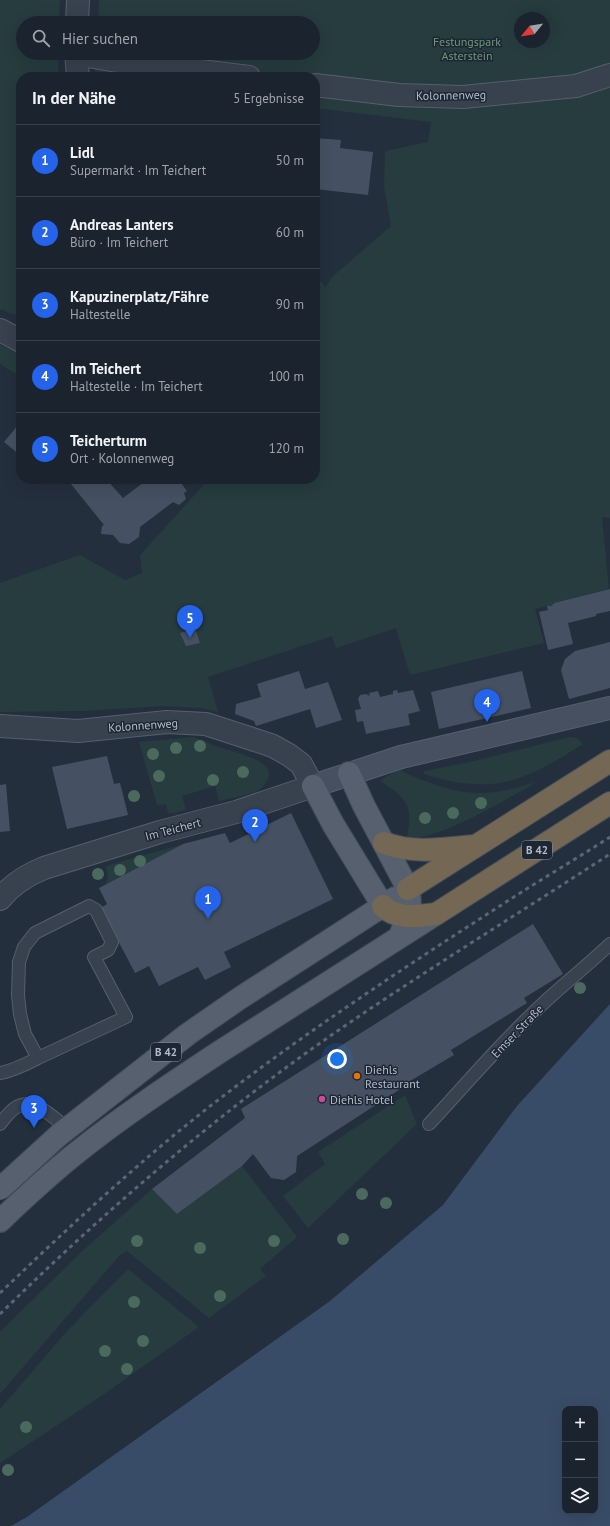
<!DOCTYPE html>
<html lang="de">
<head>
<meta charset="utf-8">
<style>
	body { margin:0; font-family:"PT Sans",sans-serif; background:#242b36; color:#f1f3f6 }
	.controls { position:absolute; right:12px; bottom:12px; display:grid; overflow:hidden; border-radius:8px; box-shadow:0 4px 16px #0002 }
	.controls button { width:36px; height:36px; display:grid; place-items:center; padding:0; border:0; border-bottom:1px solid #39404a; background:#1b232e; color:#f1f3f6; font:20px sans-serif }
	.compass { position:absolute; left:514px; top:12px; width:36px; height:36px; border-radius:50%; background:#1b232e; box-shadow:0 4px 16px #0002; rotate:240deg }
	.you { position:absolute; left:337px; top:1059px; width:14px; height:14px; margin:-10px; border:3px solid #fff; border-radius:50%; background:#1a73e8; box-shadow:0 0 0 6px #1a73e833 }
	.badge { display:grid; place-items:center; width:26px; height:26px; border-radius:50%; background:#2563eb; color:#fff; font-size:13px; font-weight:700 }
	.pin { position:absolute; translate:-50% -33px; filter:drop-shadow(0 1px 2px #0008) }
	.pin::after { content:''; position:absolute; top:21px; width:14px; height:12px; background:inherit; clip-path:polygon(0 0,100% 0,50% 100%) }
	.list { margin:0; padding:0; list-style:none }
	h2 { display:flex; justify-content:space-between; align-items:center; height:52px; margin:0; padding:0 16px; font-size:17px }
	h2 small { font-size:13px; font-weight:400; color:#a0a4aa }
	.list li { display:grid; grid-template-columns:26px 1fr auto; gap:12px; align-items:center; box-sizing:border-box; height:72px; padding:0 16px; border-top:1px solid #39404a }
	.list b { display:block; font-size:15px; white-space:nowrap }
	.list p { margin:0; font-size:13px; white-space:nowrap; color:#a0a4aa }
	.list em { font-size:13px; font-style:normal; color:#a0a4aa }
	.icon { flex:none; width:22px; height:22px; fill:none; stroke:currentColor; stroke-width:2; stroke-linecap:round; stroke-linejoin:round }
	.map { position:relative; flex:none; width:610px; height:1526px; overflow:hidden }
	.search { position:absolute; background:#1b232e; box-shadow:0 4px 16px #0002; left:16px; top:16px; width:304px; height:44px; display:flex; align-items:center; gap:10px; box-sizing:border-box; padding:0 14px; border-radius:22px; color:#a0a4aa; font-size:15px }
	.panel { position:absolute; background:#1b232e; box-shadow:0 4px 16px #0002; left:16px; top:72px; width:304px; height:412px; border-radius:16px }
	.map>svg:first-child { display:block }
	.green { fill:#263c3f; fill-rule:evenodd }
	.water { fill:#394c67; fill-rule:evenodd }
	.building { fill:#455162 }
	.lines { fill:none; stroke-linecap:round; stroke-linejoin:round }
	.lane-casing { stroke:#565f6c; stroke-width:14 }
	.street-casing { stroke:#565f6c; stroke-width:24 }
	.secondary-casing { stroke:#565f6c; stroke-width:24 }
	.primary-casing { stroke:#414a57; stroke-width:24 }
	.highway-casing { stroke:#434c59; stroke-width:24 }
	.lane { stroke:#38414e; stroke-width:12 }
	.street { stroke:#38414e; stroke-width:22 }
	.secondary { stroke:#465061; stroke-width:22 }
	.primary { stroke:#56606e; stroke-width:22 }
	.highway { stroke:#746855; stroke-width:22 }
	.rail { stroke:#5a6575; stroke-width:3; stroke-dasharray:4 4; stroke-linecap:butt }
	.primary-bridge-casing { stroke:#414a57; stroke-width:24; stroke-linecap:butt }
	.primary-bridge { stroke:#56606e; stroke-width:22 }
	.tree { fill:#4b6a5d }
	.food-dot { fill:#e8710a; stroke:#1d2633; stroke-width:1.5 }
	.hotel-dot { fill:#d1479c; stroke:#1d2633; stroke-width:1.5 }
	.labels { text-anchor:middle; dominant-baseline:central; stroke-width:3; stroke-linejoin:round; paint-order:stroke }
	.shield { fill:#1d2633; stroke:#878f9c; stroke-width:1 }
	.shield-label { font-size:11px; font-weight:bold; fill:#b4bcc9 }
	.park-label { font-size:12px; fill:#6b9a76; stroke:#1d2633 }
	.street-label { font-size:12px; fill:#b4bcc9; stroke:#1d2633 }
	.poi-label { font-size:12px; fill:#b4bcc9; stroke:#1d2633; text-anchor:start }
</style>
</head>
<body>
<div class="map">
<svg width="610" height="1526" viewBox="0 0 610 1526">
	<rect width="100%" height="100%" fill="#242f3e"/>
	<path class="green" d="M0,0H60L59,23H23V53H58V77H21V317L0,309Z
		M99,0H610V518L602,517L609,589L554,603L553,604V606H547L535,609L544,643L410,675L396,628L336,648L332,636L208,677L218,712L201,708L163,706L84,711L0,712V583L80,555L125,580L142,573L140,555L209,479H315V275L326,287L332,277L391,226L384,187L385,151L428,142L431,122L315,108V94L441,107L515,104L573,87L463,97L315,77H304L123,54L121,53H313V23H98ZM520,18H544V42H520Z
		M95,67L179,77H95Z
		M0,345L21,353V377L0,364Z
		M193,737C200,739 206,742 213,745C225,751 277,758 268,779C266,783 262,789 258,791C249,795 230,798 219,801L215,786L182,796L186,810L174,813H168L166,804L157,805L139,742Z
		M569,737L577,738L583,744C544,768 512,790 463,783C450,782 437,778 424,774V771L470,762Z
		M400,770C429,784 463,797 495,792C510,790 523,786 537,782C506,799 441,840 407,838C413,804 408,799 380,781L387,776Z
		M183,844L107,884L105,885L108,878L106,866Z
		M405,1095L417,1124L308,1228L283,1196L325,1164L318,1152Z
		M242,1166L297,1237L260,1269L266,1276L209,1318L127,1251L119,1256L0,1394V1332L79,1254L152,1189L177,1214Z
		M128,1269L199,1327L107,1392L0,1463V1409L67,1331Z"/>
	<path class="water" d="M610,1004V1526H11L27,1517L330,1301L443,1205L517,1106ZM565,1409H595V1511H565Z"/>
	<path class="building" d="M315,138L341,140L340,148L373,152L368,195L315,189Z
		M18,425L21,427V456L4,442Z
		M67,479H106L123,498L148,479H178L187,491L184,493L186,499L179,505L173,502L140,527L139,537L129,544L120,543L113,535L101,534L102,526L104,525Z
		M610,589V611L596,614V616L568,623L573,644L548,650L539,612L548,610L547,606H553L552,604H554V603Z
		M195,628L200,643L186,646L180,633Z
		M610,642V688L569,699L561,670L565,659L575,651Z
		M299,671L305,689L328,682L342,720L316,728L310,709L256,726L254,721L235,714L236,704L261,697L257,684Z
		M522,671L531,708L439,729L431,692Z
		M397,690L398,693L413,690L420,711L408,714L410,725L366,734L363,721L357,722L355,710L361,709L358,699L360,695L366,694L370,696L369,693L378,691L380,697L393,694V691Z
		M107,756L114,784L120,783L128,815L67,829L52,767Z
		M6,784L10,831L0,832V785Z
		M291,813L333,899L224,952L231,967L205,980L198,967L159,986L149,966L135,973L101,908L107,904L99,888L183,844L225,833L230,843Z
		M533,924L563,974L524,998L527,1003L451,1050L454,1055L410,1081L402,1088L297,1156L296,1172L284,1180L271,1178L253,1154L242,1166L177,1214L152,1189L245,1118L241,1109Z"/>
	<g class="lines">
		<g class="lane-casing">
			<path id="lane" d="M0,1073C13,1071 26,1064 38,1058L126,1017L94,957L108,950L112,942L96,910L89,906L35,933L24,947L19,962L18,995L20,1014L25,1034L38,1058
				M0,1124C5,1118 9,1112 15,1108C34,1095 56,1120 70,1131
				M429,1124C468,1082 506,1037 549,998C569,980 590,963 610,944"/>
		</g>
		<g class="street-casing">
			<path id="street" d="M77,23L78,0
				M76,53L78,77
				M76,54L111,60L249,77
				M315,85L399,95L463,97L576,86L610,75
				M0,330L21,341
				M0,726L78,731L167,722L206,724L252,739L273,746L289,755L301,764L313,786L236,812L160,832L44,868C27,875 12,884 0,899"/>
		</g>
		<g class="secondary-casing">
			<path id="secondary" d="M313,786L401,757L610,708"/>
		</g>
		<g class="primary-casing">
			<path id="primary" d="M349,773L364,806L408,889C413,905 407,919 401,933
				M313,786L333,824L383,906
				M344,931L395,898
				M0,1221C24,1198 49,1175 75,1154C121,1117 171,1084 221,1051C292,1005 364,960 436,914"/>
		</g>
		<g class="highway-casing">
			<path id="highway" d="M384,843C415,854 442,849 474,846
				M408,889L610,761
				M383,906C396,920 418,916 436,914L610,803"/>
		</g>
		<use href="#lane" class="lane"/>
		<use href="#street" class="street"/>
		<use href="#secondary" class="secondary"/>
		<use href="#primary" class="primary"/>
		<use href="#highway" class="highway"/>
		<path class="rail" d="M0,1293C67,1229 136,1164 209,1107C304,1033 405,967 506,902C540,880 576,859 610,837
			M0,1314C109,1207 225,1107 352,1021C436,964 524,910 610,854"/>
		<g class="primary-bridge-casing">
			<path id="primary-bridge" d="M0,1189L59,1135L188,1034L240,998L344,931"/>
		</g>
		<use href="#primary-bridge" class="primary-bridge"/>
	</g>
	<g class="tree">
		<circle cx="200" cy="746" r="6"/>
		<circle cx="176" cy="748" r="6"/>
		<circle cx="153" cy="754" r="6"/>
		<circle cx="243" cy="772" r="6"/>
		<circle cx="159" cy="776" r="6"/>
		<circle cx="213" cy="780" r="6"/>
		<circle cx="134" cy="796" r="6"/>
		<circle cx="481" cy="803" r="6"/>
		<circle cx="453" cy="813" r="6"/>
		<circle cx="425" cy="818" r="6"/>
		<circle cx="140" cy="861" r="6"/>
		<circle cx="120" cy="870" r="6"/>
		<circle cx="98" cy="874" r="6"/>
		<circle cx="580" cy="988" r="6"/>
		<circle cx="362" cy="1194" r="6"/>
		<circle cx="386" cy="1203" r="6"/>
		<circle cx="343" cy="1239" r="6"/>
		<circle cx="137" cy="1241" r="6"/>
		<circle cx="274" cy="1241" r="6"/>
		<circle cx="200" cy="1248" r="6"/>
		<circle cx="220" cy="1296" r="6"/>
		<circle cx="134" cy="1302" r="6"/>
		<circle cx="143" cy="1341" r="6"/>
		<circle cx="105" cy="1351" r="6"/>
		<circle cx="127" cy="1369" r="6"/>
		<circle cx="26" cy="1427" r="6"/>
		<circle cx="8" cy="1470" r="6"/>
	</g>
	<circle class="food-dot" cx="357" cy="1076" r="4"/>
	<circle class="hotel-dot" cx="322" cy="1099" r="4"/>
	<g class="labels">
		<g class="shield">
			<rect x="522" y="841" width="30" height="18" rx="3"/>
			<rect x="151" y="1043" width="30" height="18" rx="3"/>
		</g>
		<g class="shield-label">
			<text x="537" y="850">B 42</text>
			<text x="166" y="1052">B 42</text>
		</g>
		<g class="park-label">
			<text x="467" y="41">Festungspark<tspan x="467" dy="14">Asterstein</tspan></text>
		</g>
		<g class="street-label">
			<text transform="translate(451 95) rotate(-1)">Kolonnenweg</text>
			<text transform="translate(143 725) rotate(-4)">Kolonnenweg</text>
			<text transform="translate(173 829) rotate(-15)">Im Teichert</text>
			<text transform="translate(517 1031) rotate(-46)">Emser Straße</text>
		</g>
		<g class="poi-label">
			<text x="365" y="1069">Diehls<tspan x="365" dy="14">Restaurant</tspan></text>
			<text x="330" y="1099">Diehls Hotel</text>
		</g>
	</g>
</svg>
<div class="controls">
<button>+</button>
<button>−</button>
<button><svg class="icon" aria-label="layers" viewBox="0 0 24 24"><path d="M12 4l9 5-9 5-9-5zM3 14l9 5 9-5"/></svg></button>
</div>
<svg class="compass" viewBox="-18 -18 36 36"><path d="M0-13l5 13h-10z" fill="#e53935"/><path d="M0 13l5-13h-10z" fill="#a0a4aa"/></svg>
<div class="you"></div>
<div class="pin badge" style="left:208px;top:919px">1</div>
<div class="pin badge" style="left:255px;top:842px">2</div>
<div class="pin badge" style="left:34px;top:1128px">3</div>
<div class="pin badge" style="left:487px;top:722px">4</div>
<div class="pin badge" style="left:190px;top:638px">5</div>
<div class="search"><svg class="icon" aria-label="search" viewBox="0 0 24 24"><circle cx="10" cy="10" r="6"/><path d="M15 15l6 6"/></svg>Hier suchen</div>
<section class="panel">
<h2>In der Nähe<small>5 Ergebnisse</small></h2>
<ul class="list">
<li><span class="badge">1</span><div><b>Lidl</b><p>Supermarkt · Im Teichert</p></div><em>50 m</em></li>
<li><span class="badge">2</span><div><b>Andreas Lanters</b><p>Büro · Im Teichert</p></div><em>60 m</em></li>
<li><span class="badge">3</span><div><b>Kapuzinerplatz/Fähre</b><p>Haltestelle</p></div><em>90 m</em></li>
<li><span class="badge">4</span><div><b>Im Teichert</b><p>Haltestelle · Im Teichert</p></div><em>100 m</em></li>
<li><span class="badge">5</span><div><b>Teicherturm</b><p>Ort · Kolonnenweg</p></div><em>120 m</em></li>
</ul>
</section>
</div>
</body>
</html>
